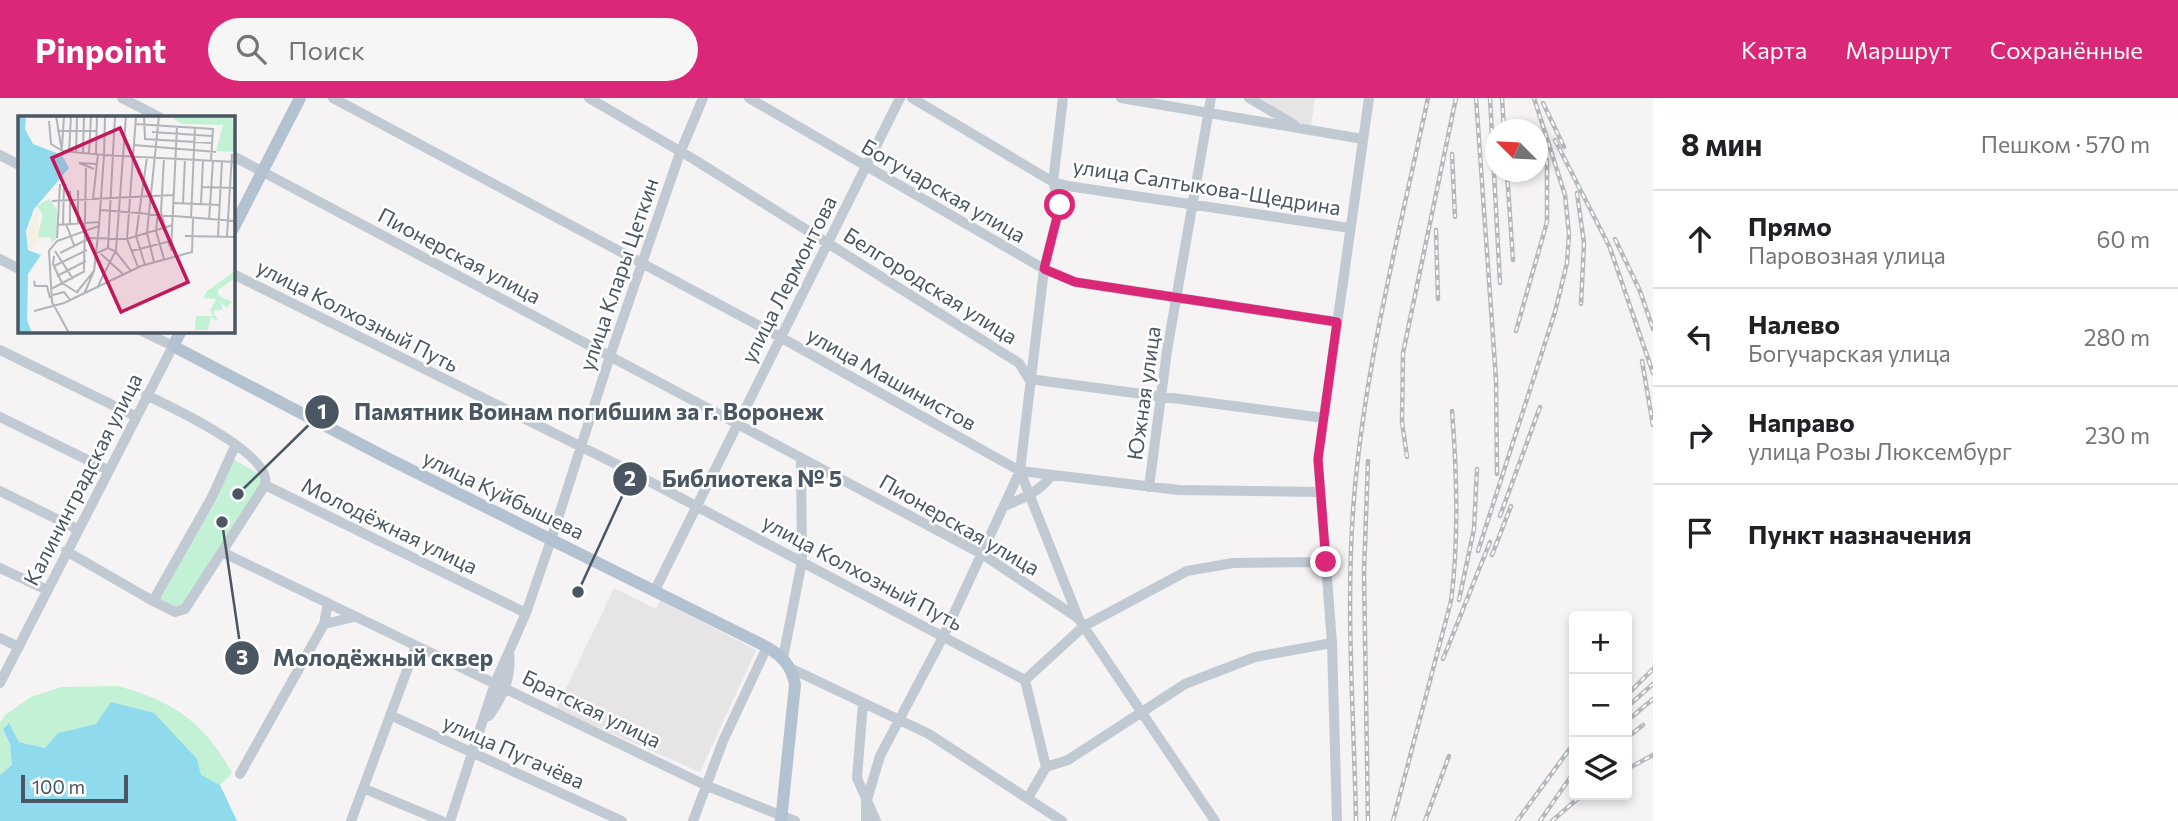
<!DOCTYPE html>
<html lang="ru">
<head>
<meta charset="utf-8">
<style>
	body { margin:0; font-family:Commissioner,sans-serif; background:#f6f6f6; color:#202124 }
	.controls { position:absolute; right:21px; bottom:21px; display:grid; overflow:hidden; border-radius:7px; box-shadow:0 4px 10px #0003 }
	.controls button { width:63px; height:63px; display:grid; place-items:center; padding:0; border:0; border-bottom:2px solid #e0e0e0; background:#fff; color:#202124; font:35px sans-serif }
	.compass { position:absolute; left:1485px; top:21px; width:63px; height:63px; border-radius:50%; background:#fff; box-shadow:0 4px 10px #0003; rotate:294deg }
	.scale { position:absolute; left:21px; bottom:18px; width:107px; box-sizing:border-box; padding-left:7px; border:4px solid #4a5661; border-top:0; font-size:19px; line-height:24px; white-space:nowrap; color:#4a5661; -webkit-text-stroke:5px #fff; paint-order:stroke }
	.stop { position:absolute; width:21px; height:21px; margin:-16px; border:5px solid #db2777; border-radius:50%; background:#fff }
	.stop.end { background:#db2777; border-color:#fff; box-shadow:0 2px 7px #0008 }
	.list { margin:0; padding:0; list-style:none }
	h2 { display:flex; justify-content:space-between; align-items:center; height:91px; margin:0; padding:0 28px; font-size:30px }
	h2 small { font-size:23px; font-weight:400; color:#757577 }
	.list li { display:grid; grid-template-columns:46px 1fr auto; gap:21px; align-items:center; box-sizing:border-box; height:98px; padding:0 28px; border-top:2px solid #e0e0e0 }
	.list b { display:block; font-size:26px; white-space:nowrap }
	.list p { margin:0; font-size:23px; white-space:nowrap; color:#757577 }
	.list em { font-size:23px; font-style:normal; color:#757577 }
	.icon { flex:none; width:38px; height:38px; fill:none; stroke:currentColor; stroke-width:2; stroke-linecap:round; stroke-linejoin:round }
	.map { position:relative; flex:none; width:1653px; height:723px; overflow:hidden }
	header { display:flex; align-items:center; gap:42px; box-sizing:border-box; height:98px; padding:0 35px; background:#db2777; color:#fff }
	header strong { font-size:33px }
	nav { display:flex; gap:38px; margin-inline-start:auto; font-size:24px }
	.search { width:490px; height:63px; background:#f6f6f6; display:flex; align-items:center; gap:18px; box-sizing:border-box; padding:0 24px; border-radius:38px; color:#757577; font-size:26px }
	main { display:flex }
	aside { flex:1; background:#fff }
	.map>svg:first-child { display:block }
	.education { fill:#e6e4e5 }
	.green { fill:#c3f1d5 }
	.water { fill:#90daee }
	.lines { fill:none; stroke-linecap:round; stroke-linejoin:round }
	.minor { stroke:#c1cad2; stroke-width:10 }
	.major { stroke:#b3c2d1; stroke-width:12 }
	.rail-casing { stroke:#b5b8bd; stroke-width:4.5 }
	.rail { stroke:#fff; stroke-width:2; stroke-dasharray:5; stroke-linecap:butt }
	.route { stroke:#db2777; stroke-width:9 }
	.labels { text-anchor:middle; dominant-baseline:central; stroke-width:5; stroke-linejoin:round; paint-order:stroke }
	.street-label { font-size:21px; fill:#4a5661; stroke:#fff }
	.inset-road { fill:none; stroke:#b1b4b9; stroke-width:2 }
	.view { fill:#c2185b; fill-opacity:0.15; stroke:#c2185b; stroke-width:3.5 }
	.inset-edge { fill:none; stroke:#4a5661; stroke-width:3.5 }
	.leader { fill:none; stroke:#4a5661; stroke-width:2.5 }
	.callout-dot { fill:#4a5661; stroke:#fff; stroke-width:2.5 }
	.mark-label { font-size:21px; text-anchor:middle; font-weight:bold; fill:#fff }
	.callout-label { font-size:23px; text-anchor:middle; font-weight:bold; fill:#4a5661; stroke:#fff; stroke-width:5; stroke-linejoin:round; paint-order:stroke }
</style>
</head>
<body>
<header>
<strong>Pinpoint</strong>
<div class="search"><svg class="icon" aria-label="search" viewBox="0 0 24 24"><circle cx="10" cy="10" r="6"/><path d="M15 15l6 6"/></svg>Поиск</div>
<nav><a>Карта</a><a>Маршрут</a><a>Сохранённые</a></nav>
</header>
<main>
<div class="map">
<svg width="1653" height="723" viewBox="0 0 1653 723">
	<rect width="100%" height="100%" fill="#f5f3f3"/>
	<path class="education" d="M1259,0H1315L1311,28H1307Z
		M614,490L656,511L660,503L756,552L700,674L556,611Z"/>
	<path class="green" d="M233,361L259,376L262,381L255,400L180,511L159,501L160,498L216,403Z
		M117,588C172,602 205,625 232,675L220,687L96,626L58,635L45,650L19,644L8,626L3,631L10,646L13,667L0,677V625L5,617L31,599L61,589Z"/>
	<path class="water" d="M111,604L154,615L197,661L201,677L220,687L237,723H0V677L12,667L10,646L3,631L9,625L19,644L45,650L58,635L96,626Z"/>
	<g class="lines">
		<path class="minor" d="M122,0L159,19
			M333,0L780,239L1020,373L1179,392L1318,394
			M589,0L695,62L1019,265L1029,281L1324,320
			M749,0L1044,171L1075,184L1337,224
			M912,0L1053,84L1068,88L1350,130
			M1121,0L1363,41
			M1249,0L1295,27
			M0,57L19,67
			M233,58L982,456L1078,520L1215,723
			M0,161L19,171
			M233,176L624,370L1025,582
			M0,252L135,318
			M146,297C171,309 273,356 265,387L185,511L175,514L153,503L212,399L235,348
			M0,319L108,372
			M1020,373L1078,519
			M265,387L526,515
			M1149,389L1167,253L1211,0
			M0,393L77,431
			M1007,407C1024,400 1040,393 1051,378
			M66,453L153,503
			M224,455L705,687L795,723
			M0,470L47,492
			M655,492L900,0
			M324,526L354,519
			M0,540L19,549
			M783,560L802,463L801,360
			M790,570L929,636L1062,723
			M0,585L173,248L142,233
			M863,605L857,680L876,723
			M390,617L622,723
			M489,618C503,598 512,579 509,555
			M1046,669L1068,662L1185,586L1255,559L1332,545
			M240,676L324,526L328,505
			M365,691L442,723
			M1028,700L1046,669L1025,582L1084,528L1187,473L1233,465L1326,464
			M351,723L416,548
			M450,723L495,585L526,515L551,442L610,258L680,55L703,0
			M693,723L723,643L767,549
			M866,723V705L880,658L943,539L1020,373L1044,171L1060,108L1053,84L1063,0
			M1337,723L1332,545L1318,361L1369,0"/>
		<path class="major" d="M233,131L300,0
			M181,233L173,248L387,360L761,546C779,555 792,566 795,587L781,723"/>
		<g class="rail-casing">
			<path id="rail" d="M1476,0L1496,281L1497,376
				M1490,0L1500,185
				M1502,0L1504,32
				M1543,5L1564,49
				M1555,42L1610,150L1653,275
				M1452,56L1455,119
				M1507,74L1513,162
				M1577,95L1584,145L1581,206
				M1436,132L1438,201
				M1615,141L1640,193L1653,231
				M1516,233L1547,124V62
				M1642,263L1653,327
				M1407,359L1402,324L1403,255L1456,0
				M1500,418L1540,309
				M1478,453L1555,214L1567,165L1569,136L1565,97L1534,0
				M1492,457L1511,408
				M1459,502L1474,431L1477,371
				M1443,561L1490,444
				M1627,597L1653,571
				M1627,609L1653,586
				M1627,623L1653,601
				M1627,640L1643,627
				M1627,671L1653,657
				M1356,723C1354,616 1345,507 1354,400C1365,266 1400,132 1428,0
				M1368,723L1364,475L1368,363
				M1393,723L1451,503C1459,442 1457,375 1452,313
				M1425,723L1449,658
				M1517,723L1574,645
				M1540,723L1574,674
				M1552,723L1582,697"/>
		</g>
		<use href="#rail" class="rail"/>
	</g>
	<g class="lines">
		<path class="route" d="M1060,107L1044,171L1075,184L1337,224L1318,361L1326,464"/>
	</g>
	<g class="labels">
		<g class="street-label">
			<text transform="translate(1207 88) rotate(9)">улица Салтыкова-Щедрина</text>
			<text transform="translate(944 92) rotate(30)">Богучарская улица</text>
			<text transform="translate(460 157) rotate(28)">Пионерская улица</text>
			<text transform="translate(618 176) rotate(-71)">улица Клары Цеткин</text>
			<text transform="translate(788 181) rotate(-63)">улица Лермонтова</text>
			<text transform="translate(931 187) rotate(32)">Белгородская улица</text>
			<text transform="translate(358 217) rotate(27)">улица Колхозный Путь</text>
			<text transform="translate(892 280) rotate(29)">улица Машинистов</text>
			<text transform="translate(1143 295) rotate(-82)">Южная улица</text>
			<text transform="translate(82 381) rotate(-63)">Калининградская улица</text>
			<text transform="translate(504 396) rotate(26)">улица Куйбышева</text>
			<text transform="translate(960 426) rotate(30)">Пионерская улица</text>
			<text transform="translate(390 427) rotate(26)">Молодёжная улица</text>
			<text transform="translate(863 474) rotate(28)">улица Колхозный Путь</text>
			<text transform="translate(592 610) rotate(26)">Братская улица</text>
			<text transform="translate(514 653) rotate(24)">улица Пугачёва</text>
		</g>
	</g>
	<g transform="translate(18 18)">
		<rect width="217" height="217" fill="#f5f3f3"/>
		<path d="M152,0H214L217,36L198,35L205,9L164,8ZM31,83L39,94L38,123L33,127V121L19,122L25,100L19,90ZM217,155V162L200,174L201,180L214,186L208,192L202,185L205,193L195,195L200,205L193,201L190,214H177L178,200H195L192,195L198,183L185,182L189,175Z" fill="#c3f1d5"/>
		<path d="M20,91L21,128L12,134L7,122Z" fill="#f5f0e5"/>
		<path d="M0,0L8,2L7,13L15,28L44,39L51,52L16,93L8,115L10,134L23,139L10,158L9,204L14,217H0Z" fill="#90daee"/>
		<path class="inset-road" d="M38,0L44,35M118,0L109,123L120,151M126,0L127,23L194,27M31,5L33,28L43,34M117,8L195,13L193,44M39,15H78M134,16L194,20M116,29L198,36M44,31L46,0M44,35L86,39L87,0M51,37L53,0M58,37L59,0M65,37L66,0M71,38L73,0M78,38L79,0M146,42L143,96L152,131M76,53L61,47L79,48M184,71L217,72M52,75V108M75,83L80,38M34,85L156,79M156,87L202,89M165,87L167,43M183,88L185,44M83,94L217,105M140,96L138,115L146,143M173,102L177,11M191,104L195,45M60,107V74M48,108L56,129M39,109L82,106M45,109L46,68M167,120L217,121M200,120L204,45M209,120L214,38M39,122L42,68M90,132L97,0M37,135L55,163M113,135L153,125M153,135L159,11M42,137L72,122L109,123L155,109M79,137L90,132L97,135L113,155M83,138L106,159M36,140L35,148L44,167L60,177M136,146L129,117L141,0M127,149L118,120L129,41M36,150L69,134M66,154L68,52M39,160L68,145M16,165L17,170H29L32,182M79,172L98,134L108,0M33,173L67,155M59,176L76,155L81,110M66,178L76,155M35,179L46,176L52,184M16,195L46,187L123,150L174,136L175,103M51,217L34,186L31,135L39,125L81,110L86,39L217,46"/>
		<path class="view" d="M102,12L170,166L103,196L34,42Z"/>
		<rect width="217" height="217" class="inset-edge"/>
	</g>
	<path class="leader" d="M238 396L322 314M578 494L630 381M222 424L242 560"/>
	<g class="callout-dot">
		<circle cx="238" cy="396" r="7"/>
		<circle cx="578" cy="494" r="7"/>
		<circle cx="222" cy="424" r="7"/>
		<circle cx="322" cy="314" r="18"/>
		<circle cx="630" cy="381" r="18"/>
		<circle cx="242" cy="560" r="18"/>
	</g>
	<g class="mark-label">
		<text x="322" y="321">1</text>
		<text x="630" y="388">2</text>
		<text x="242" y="567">3</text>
	</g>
	<g class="callout-label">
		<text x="589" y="322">Памятник Воинам погибшим за г. Воронеж</text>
		<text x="752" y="389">Библиотека № 5</text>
		<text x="383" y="568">Молодёжный сквер</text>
	</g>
</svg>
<div class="controls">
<button>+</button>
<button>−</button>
<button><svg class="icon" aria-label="layers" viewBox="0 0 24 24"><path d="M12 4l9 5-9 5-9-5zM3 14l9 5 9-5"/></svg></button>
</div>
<svg class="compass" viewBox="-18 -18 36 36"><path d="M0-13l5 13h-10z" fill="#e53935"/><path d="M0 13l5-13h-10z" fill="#757577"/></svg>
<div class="scale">100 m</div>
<div class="stop" style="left:1060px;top:107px"></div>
<div class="stop end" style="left:1326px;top:464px"></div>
</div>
<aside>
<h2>8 мин<small>Пешком · 570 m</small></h2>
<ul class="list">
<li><svg class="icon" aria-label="ahead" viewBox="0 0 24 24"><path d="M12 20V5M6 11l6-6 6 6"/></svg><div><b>Прямо</b><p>Паровозная улица</p></div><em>60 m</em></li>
<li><svg class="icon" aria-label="left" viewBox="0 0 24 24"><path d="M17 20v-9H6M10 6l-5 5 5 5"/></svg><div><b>Налево</b><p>Богучарская улица</p></div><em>280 m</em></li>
<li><svg class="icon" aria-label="right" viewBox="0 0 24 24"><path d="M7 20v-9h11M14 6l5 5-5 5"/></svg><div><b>Направо</b><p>улица Розы Люксембург</p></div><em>230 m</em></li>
<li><svg class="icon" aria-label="arrive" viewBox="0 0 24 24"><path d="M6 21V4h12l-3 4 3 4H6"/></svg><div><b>Пункт назначения</b></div></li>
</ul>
</aside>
</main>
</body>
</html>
